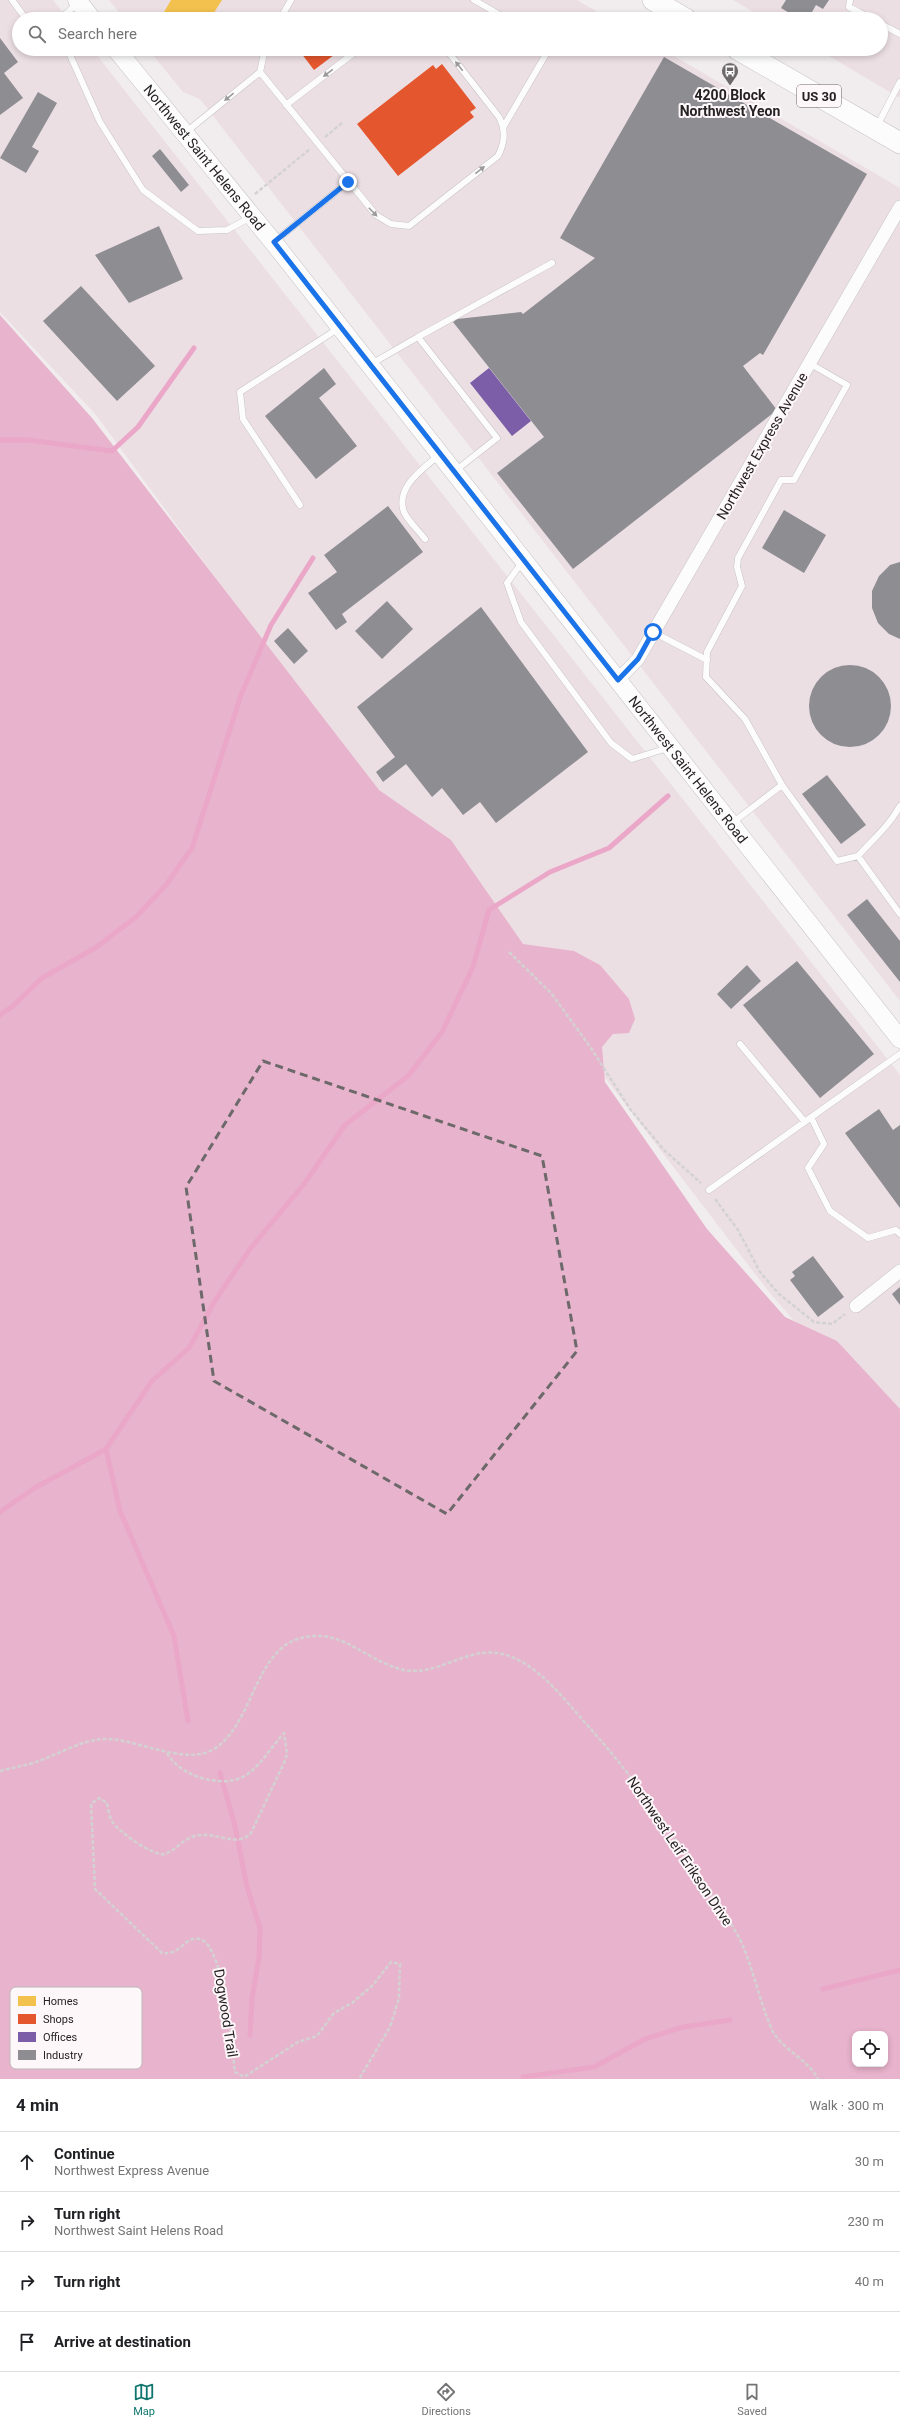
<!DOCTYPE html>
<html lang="en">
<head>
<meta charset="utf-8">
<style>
	body { margin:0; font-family:Roboto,sans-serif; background:#f6f6f6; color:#202124 }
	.controls { position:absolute; right:12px; bottom:12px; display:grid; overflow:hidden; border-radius:8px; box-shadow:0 2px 6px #0003 }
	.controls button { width:36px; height:36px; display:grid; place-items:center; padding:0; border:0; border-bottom:1px solid #e0e0e0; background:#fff; color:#202124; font:20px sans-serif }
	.stop { position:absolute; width:12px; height:12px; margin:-9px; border:3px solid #1a73e8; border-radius:50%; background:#fff }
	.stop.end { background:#1a73e8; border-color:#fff; box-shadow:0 1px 4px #0008 }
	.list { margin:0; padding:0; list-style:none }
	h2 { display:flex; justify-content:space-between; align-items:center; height:52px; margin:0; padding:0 16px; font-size:17px }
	h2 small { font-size:13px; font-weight:400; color:#757577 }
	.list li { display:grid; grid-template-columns:26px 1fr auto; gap:12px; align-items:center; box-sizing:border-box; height:60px; padding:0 16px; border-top:1px solid #e0e0e0 }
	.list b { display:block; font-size:15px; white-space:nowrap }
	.list p { margin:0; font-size:13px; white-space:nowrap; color:#757577 }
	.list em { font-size:13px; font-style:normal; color:#757577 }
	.icon { flex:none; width:22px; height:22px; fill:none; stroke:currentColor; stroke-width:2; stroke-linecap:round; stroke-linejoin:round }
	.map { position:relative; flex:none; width:900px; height:2079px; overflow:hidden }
	.search { position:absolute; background:#fff; box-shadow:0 2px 6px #0003; left:12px; right:12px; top:12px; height:44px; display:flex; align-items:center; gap:10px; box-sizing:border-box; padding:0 14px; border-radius:22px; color:#757577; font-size:15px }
	.sheet { height:292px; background:#fff }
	nav { display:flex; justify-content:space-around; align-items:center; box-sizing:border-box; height:56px; border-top:1px solid #e0e0e0; background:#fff; font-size:11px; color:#757577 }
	nav a { display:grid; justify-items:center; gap:2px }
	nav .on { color:#0f766e }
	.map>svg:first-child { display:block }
	.built { fill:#ecdfe4 }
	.forest { fill:#e8b3cc; fill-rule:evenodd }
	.homes { fill:#f2c14e }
	.shops { fill:#e4572e }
	.offices { fill:#7b5ea7 }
	.industry { fill:#8d8d92 }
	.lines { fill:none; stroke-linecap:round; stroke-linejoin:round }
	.stream { stroke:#eaa7c8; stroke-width:5 }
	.service-casing { stroke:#c7c3c4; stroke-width:7 }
	.minor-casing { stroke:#c7c3c4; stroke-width:14 }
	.secondary-casing { stroke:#c7c3c4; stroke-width:19 }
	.trunk-casing { stroke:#c7c3c4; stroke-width:22 }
	.path { stroke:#d3d2d2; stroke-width:2.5; stroke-dasharray:4 2; stroke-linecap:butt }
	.service { stroke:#fdfcfc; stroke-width:6 }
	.minor { stroke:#fdfcfc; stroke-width:13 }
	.secondary { stroke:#fdfcfc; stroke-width:18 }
	.trunk { stroke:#fdfcfc; stroke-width:21 }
	.oneway { fill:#9c9a9b }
	.route { stroke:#1a73e8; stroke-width:5 }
	.marked { fill:none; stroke:#6d696b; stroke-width:3; stroke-dasharray:8 5; stroke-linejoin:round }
	.labels { text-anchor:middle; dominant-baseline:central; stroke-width:4; stroke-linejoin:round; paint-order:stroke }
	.shield { fill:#fef7fa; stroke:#676264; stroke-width:1 }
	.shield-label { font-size:13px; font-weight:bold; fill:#262224 }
	.poi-label { font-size:14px; font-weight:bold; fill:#262224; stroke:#fef7fa }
	.street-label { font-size:14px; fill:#262224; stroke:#fef7fa }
	.key { fill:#fef7fa; stroke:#bdb7ba; stroke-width:1 }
	.key-label { font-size:11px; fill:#262224 }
</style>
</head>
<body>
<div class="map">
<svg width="900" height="2079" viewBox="0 0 900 2079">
	<rect width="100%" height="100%" fill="#f1ecee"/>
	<path class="built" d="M0,0H53L68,19H19V49H92L900,1075V1443L769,1292L600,1071L332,737L96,415L0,312Z
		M109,0H577L610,19H124Z
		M733,0H900V98L817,49H881V19H765Z
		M148,49H662L900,188V1001L200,99L183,92Z"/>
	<path class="forest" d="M0,315L92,418L379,790L451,840L523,944L574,951L600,965L629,999L635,1019L629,1033L613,1034L602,1047L605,1082L707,1229L785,1317L837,1341L900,1409V2079H0ZM855,2034H885V2064H855Z"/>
	<path class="homes" d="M171,0H222L210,19H160Z"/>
	<path class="shops" d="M298,49H342L314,70Z
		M442,64L476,108L470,112L474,117L398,176L357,124L433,65L436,69Z"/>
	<path class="offices" d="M489,368L531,421L512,436L470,383Z"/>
	<path class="industry" d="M786,0H829L823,9L816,5L808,19L796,16L794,19H788L791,14L781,8Z
		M0,38L18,62L4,73L23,98L0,115Z
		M664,57L867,174L763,355L760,353L743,366L777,410L573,569L497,473L544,437L453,322L457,319L521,312L523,314L595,258L560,238Z
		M38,92L57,103L32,147L39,151L26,173L0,158Z
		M160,149L189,185L181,192L152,156Z
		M159,226L183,279L129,303L95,255Z
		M81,286L155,366L117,401L43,321Z
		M324,368L336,384L319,398L357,446L316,479L265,416Z
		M388,506L423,552L342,614L347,622L336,630L308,593L337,572L324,555Z
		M784,510L826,535L804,573L762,548Z
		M900,562V639L889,634L878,623L872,608V591L879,576L890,565Z
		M387,601L413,629L382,659L355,631Z
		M481,607L588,752L496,823L480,802L463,815L442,788L432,797L406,764L383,782L376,772L395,757L357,707Z
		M288,628L308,651L294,664L274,641Z
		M809 706a41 41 0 1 1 82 0a41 41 0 1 1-82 0Z
		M827,775L866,825L841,844L802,794Z
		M867,899L900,941V982L847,915Z
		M797,961L874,1054L820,1098L743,1005Z
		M747,965L761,981L731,1009L717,994Z
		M879,1109L893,1130L900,1125V1208L845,1133Z
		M813,1256L844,1297L818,1317L790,1280L795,1276L792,1272Z
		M900,1287V1305L892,1294Z"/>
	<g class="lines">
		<path class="stream" d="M0,440H28L112,451L138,427L194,348
			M0,1015L13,1006L42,978L95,948L136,917L166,885L192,848L241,695L271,625L313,558
			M106,1449L120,1511L174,1636L188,1721
			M0,1512L33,1489L106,1449L152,1381L189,1348L216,1299L250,1249L304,1184L345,1125L408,1076L442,1032L473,967L489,910L550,872L609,848L668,796
			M220,1773L235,1826L247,1887L260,1928L259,1957L252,1999L250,2035
			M823,1989L900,1970
			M523,2077L594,2067L645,2039L683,2027L730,2020"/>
		<g class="service-casing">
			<path id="service" d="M12,0L26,19
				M474,0L507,19
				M850,0L849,7L872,19
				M60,19L78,3
				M280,19L291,0
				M881,24L900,34
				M74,49L70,55L100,122L143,190L198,231L227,230L251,217
				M260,72L376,215L391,224L409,226L498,156C505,142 506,131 499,117L446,49
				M286,105L359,49
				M504,126L549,49
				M877,126L900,82
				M186,132L260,72L265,49
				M275,241L348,182
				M418,337L552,263
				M809,363L847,385L794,480H781L738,558L737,567L742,586L707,652L706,677L745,719L782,785L837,861L858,856L900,914
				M371,364L418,337L497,438L455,471
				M300,505L243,419L240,392L339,328
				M425,539C419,531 408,521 404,512C395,487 423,469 439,455
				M523,561L507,583L521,622L611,743L632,759L668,748
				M653,632L707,660
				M732,823L782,785
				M858,856C873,839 889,826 900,806
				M740,1044L805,1122
				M811,1117L824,1144L808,1168L830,1211L868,1238L896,1230L900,1234
				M709,1190L900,1054"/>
		</g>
		<g class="minor-casing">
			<path id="minor" d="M618,680L638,659L900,207
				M856,1306L900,1271"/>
		</g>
		<g class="secondary-casing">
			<g id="secondary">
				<path d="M77,0L92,19"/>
				<path id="s1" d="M116,49L274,243L900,1039"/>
			</g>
		</g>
		<g class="trunk-casing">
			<path id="trunk" d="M653,0L686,19
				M737,49L900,143"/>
		</g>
		<path class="path" d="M325,137L342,123
			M255,194L310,149
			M509,952L551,993L591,1048L630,1109L664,1150L701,1183
			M715,1199L738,1230L760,1272L779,1294L814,1322L832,1324L845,1314
			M167,1753C180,1777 226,1791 249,1773C262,1763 273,1745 284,1733L287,1754L284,1763L251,1833C237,1847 221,1834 202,1835C186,1835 178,1849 165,1854C154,1857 117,1831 112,1821C109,1816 108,1809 107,1803L99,1798L91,1804L95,1889L162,1953C181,1956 185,1935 200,1939C224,1945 232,2049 235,2072L244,2077L298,2042L317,2036L334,2013L352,2003L373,1985L391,1962L400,1964L399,1998L390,2027L359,2079
			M0,1771C11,1768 22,1766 33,1763C55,1756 79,1741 102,1739C134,1737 183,1766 212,1750C251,1729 254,1656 295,1640C338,1624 363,1659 400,1669C440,1680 472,1638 514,1658C541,1670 561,1695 580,1717C630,1772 672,1830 710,1893C721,1910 735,1927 743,1946C752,1968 758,1992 766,2015C769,2021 771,2030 775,2035C787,2052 808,2060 818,2079"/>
		<use href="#service" class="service"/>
		<use href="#minor" class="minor"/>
		<use href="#secondary" class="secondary"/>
		<use href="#trunk" class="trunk"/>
	</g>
	<defs><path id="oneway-solid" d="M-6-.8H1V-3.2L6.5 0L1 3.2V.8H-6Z"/></defs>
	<g class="oneway">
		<use href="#oneway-solid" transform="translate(459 66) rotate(-128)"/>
		<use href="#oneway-solid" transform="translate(328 73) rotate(143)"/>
		<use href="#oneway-solid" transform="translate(229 97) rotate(141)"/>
		<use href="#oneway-solid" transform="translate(480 170) rotate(-38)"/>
		<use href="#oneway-solid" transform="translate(373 212) rotate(46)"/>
	</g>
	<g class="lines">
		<path class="route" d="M348,182L274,242L618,680L638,659L653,632"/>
	</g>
	<path class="marked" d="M263,1061L542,1156L577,1351L447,1514L214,1381L186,1187Z"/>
	<defs>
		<g id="bus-pin" transform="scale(0.9)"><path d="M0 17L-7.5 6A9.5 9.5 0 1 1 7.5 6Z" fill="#6d696b" stroke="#fef7fa"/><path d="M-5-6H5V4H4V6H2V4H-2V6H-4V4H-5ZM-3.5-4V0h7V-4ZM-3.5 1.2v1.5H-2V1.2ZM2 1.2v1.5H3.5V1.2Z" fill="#fff"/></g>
	</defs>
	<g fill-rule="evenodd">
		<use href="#bus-pin" x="730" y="71"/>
	</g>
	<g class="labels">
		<rect class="shield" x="797" y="85" width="44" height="22" rx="3"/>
		<g class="shield-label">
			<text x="819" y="96">US 30</text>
		</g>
		<g class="poi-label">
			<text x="730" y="95">4200 Block<tspan x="730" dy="16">Northwest Yeon</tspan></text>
		</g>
		<g class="street-label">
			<text stroke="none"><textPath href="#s1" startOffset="140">Northwest Saint Helens Road</textPath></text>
			<text transform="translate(762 446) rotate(-60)">Northwest Express Avenue</text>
			<text stroke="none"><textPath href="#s1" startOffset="920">Northwest Saint Helens Road</textPath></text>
			<text transform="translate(680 1851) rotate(56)">Northwest Leif Erikson Drive</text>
			<text transform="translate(226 2013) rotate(81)">Dogwood Trail</text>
		</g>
	</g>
	<rect x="10" y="1987" width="132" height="82" rx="6" class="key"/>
	<rect x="18" y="1996" width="18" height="10" fill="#f2c14e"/>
	<rect x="18" y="2014" width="18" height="10" fill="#e4572e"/>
	<rect x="18" y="2032" width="18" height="10" fill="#7b5ea7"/>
	<rect x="18" y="2050" width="18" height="10" fill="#8d8d92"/>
	<g class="key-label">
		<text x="43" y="2005">Homes</text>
		<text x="43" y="2023">Shops</text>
		<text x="43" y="2041">Offices</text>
		<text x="43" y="2059">Industry</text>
	</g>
</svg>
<div class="controls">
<button><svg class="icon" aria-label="locate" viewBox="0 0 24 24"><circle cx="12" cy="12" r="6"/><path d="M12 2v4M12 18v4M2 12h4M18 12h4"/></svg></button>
</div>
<div class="stop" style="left:653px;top:632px"></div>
<div class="stop end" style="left:348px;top:182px"></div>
<div class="search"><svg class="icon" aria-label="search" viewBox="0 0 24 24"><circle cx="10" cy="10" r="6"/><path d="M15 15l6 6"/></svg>Search here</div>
</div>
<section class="sheet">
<h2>4 min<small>Walk · 300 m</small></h2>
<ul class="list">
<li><svg class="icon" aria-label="ahead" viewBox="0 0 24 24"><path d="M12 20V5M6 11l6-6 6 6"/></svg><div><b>Continue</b><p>Northwest Express Avenue</p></div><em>30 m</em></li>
<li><svg class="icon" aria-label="right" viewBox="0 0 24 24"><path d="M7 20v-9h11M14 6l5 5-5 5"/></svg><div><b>Turn right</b><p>Northwest Saint Helens Road</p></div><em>230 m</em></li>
<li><svg class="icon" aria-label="right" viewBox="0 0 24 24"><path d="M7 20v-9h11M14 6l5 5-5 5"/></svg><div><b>Turn right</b></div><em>40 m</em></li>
<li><svg class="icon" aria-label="arrive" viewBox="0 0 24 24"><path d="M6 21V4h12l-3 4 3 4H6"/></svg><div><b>Arrive at destination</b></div></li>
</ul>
</section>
<nav>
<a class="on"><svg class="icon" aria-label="map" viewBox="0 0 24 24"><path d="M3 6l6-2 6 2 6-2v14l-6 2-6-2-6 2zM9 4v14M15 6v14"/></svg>Map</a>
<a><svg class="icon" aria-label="directions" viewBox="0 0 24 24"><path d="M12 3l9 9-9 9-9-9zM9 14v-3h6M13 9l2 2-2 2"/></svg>Directions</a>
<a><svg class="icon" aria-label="saved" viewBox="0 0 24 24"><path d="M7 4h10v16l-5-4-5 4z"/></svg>Saved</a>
</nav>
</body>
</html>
